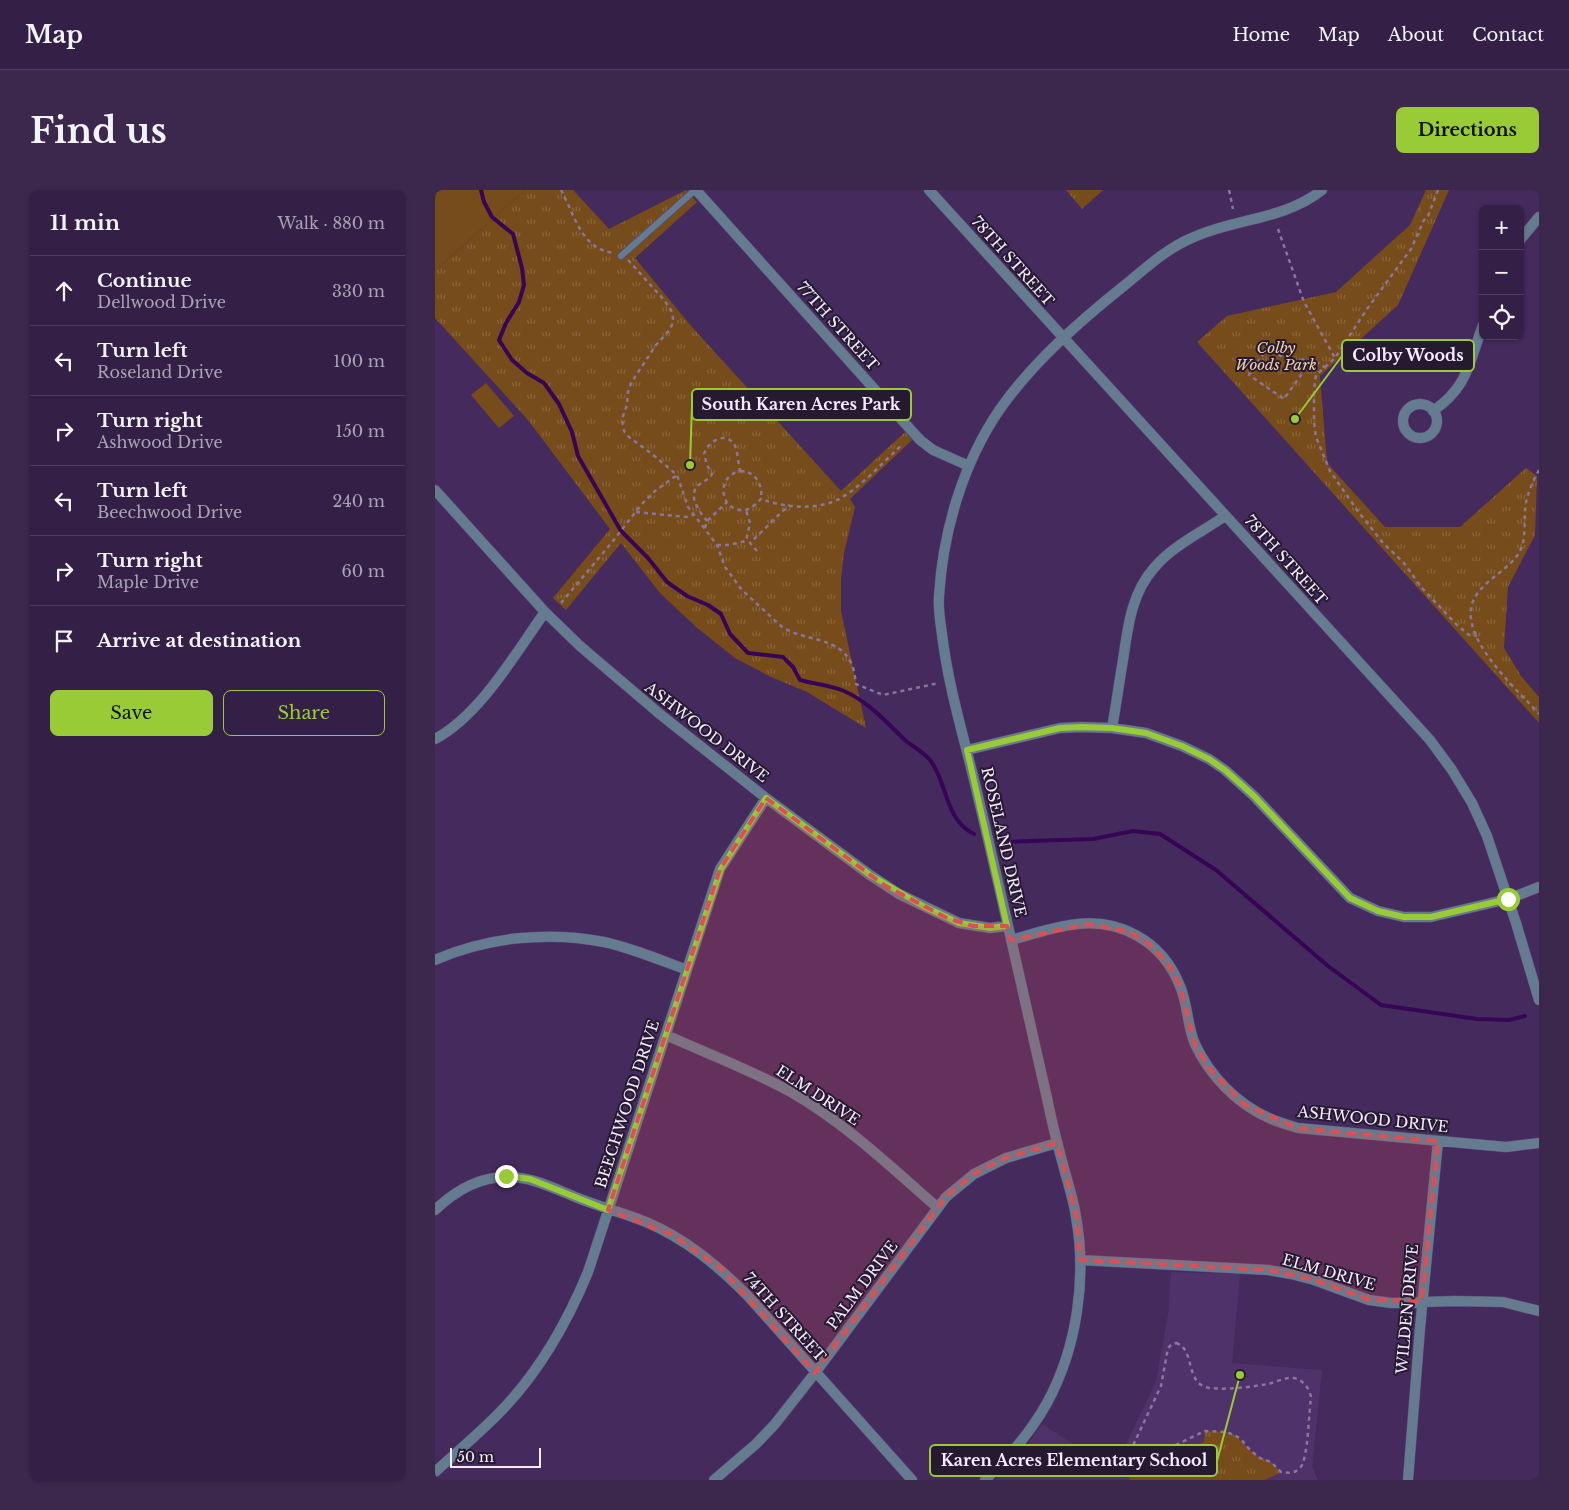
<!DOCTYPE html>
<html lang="en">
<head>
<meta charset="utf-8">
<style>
	body { margin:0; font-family:"Libre Baskerville",serif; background:#3c284d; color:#f1f3f6 }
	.controls { position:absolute; right:15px; top:15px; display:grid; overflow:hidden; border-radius:8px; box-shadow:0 1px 4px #0004 }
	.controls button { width:45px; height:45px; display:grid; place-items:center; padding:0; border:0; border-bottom:1px solid #4e3e5f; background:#342046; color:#f1f3f6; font:25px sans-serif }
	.scale { position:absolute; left:15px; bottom:12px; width:91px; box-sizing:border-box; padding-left:5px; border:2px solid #f5ecff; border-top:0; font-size:14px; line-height:18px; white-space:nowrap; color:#f5ecff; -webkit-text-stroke:4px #261a31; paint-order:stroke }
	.stop { position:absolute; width:15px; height:15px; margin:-11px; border:4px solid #99cb36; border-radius:50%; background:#fff }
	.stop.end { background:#99cb36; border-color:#fff; box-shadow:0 1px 5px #0008 }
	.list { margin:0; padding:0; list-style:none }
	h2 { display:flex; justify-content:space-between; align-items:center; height:65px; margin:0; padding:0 20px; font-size:21px }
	h2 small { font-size:16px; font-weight:400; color:#a9a3b3 }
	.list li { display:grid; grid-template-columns:32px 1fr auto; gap:15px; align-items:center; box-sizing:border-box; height:70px; padding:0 20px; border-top:1px solid #4e3e5f }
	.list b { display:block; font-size:19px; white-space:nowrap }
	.list p { margin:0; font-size:16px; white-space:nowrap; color:#a9a3b3 }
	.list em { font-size:16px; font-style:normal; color:#a9a3b3 }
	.actions { display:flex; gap:10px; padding:15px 20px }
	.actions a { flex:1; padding:11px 0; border:1px solid #99cb36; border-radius:8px; text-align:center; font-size:18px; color:#99cb36 }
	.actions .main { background:#99cb36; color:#111 }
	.icon { flex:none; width:28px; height:28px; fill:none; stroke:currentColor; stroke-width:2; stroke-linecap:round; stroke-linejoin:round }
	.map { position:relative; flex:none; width:1104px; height:1290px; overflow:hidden; border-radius:8px }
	header { display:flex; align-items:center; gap:30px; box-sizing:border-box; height:70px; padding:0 25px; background:#342046; border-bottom:1px solid #4e3e5f }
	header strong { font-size:24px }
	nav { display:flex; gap:28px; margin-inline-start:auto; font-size:18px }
	.intro { display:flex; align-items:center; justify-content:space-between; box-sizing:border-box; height:120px; padding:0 30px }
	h1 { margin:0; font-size:35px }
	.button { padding:12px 22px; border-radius:8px; background:#99cb36; color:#111; font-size:18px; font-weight:700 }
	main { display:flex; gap:30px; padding:0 30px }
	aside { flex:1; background:#342046; border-radius:8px; box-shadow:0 1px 4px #0004 }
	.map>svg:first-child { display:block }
	.built { fill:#50326b }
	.grass { fill:#764c1a }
	.park { fill:url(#park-tufts) }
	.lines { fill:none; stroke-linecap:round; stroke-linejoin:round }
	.stream { stroke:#370556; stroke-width:4 }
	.service-casing { stroke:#614977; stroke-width:8 }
	.minor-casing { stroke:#614977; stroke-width:11 }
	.path { stroke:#8a769d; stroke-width:2.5; stroke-dasharray:4 4; stroke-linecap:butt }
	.service { stroke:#657b8f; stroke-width:6 }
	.minor { stroke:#657b8f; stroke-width:10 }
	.route { stroke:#99cb36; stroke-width:6 }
	.marked { fill:#dc4f53; fill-opacity:0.2; stroke:#dc4f53; stroke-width:4; stroke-dasharray:10 6; stroke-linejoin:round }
	.labels { text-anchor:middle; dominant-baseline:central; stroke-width:4; stroke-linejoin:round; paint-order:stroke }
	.street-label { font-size:15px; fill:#f5ecff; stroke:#261a31 }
	.park-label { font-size:15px; font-style:italic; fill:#f4cfaa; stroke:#261a31 }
	.leader { fill:none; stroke:#99cb36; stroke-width:2 }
	.callout-dot { fill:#99cb36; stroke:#261a31; stroke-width:2 }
	.callout { fill:#261a31; stroke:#99cb36; stroke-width:2 }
	.callout-label { font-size:16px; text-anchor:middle; font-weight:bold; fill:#f5ecff }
</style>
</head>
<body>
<header>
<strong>Map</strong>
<nav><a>Home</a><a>Map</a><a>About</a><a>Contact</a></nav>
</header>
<div class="intro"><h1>Find us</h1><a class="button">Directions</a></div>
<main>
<aside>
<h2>11 min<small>Walk · 880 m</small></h2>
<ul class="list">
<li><svg class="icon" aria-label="ahead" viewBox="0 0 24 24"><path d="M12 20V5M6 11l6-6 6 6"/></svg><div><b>Continue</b><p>Dellwood Drive</p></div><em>330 m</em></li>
<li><svg class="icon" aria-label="left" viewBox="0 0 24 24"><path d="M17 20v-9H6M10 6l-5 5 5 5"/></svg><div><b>Turn left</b><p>Roseland Drive</p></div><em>100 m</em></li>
<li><svg class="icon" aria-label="right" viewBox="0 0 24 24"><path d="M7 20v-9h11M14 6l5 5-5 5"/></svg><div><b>Turn right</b><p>Ashwood Drive</p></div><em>150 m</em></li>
<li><svg class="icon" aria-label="left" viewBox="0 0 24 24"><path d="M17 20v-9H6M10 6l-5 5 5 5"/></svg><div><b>Turn left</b><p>Beechwood Drive</p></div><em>240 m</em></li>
<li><svg class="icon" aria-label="right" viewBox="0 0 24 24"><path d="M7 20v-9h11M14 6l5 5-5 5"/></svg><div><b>Turn right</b><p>Maple Drive</p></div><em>60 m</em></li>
<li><svg class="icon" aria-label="arrive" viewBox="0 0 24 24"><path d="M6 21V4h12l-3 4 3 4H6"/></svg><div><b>Arrive at destination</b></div></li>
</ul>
<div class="actions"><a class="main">Save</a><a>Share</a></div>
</aside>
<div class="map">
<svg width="1104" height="1290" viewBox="0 0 1104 1290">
	<defs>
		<pattern id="park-tufts" width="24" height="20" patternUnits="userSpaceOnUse" patternTransform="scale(1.25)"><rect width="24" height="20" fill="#764c1a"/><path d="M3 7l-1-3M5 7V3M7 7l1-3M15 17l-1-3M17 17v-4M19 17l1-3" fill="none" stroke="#8a663c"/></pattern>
	</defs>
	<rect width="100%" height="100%" fill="#452a5d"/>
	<path class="built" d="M736,1082L805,1084L797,1173L887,1180L877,1277L883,1290H561L585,1266L607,1234L679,1280L721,1191L733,1125Z"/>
	<path class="grass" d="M4,0H90L0,81V1Z
		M51,193L79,226L64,238L36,205Z"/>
	<path class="park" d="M90,0H138L174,39L251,0L262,12L200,68L257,137L406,301L470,242L477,250L415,309L420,317L409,363L406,389V421L431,538L372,502L336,487L300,468L261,437L225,403L186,353L131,420L118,408L175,339L93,230L0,128V81Z
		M631,0H668L647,19Z
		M991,0H1014L963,115L885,186L892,273L950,337H1025L1091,278L1102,286L1100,345L1073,397L1069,458L1086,486L1104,507V533L762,152L792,126L901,102L975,35Z
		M770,1241L792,1242L801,1246L815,1260L825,1268L836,1272L846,1282L830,1290H695L693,1286L769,1252Z"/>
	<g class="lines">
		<path class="stream" d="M46,0L49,12L57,27L78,44L87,78L89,95L84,112L71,133L64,150L77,170L92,183L109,193L124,214L137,242L143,266L186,341L213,368L232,392L252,406L273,415L286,424L295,444L313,463L348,467L358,477L365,490C379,494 395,495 409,501C434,512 452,533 471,551C479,557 489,563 495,570C513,593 509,629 539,644
			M567,652L658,649L698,641L725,644L781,680L893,776L946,815L1042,829L1074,830L1090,826"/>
		<g class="service-casing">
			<path id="service" d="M186,66L260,0"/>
		</g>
		<g class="minor-casing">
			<path id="minor" d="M261,0L485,250L498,260L534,276
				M494,0L995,550L1017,580L1037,613L1052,646L1081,733L1104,810
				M1085,50L1104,27
				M968 231a17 17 0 1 1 34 0a17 17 0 1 1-34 0Z
				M998,221C1034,196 1034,172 1048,135
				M0,300L110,422L145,456L226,525L331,608L435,685L464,704L524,733L555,738L572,736
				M677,538C681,516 684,493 688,470C693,437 696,404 719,378C737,356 767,342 790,326
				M0,549C45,525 80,464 110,422
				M532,560L625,538L646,537L677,538L711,543L747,556L774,569L790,580L819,606L915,708L943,721L969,727H996L1073,709L1104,697
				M576,750C595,745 615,738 635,735C683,727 727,750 745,796C753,814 752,836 760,854C775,886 802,914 834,928C843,932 853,935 863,938L1071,957L1104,953
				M0,770C52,747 113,741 169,752C197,758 225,770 252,780
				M231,845C273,864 316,880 356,902C410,933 456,977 503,1018
				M0,1020C19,1002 44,987 71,987C96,986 120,999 143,1008C165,1017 189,1023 211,1032C251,1049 282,1075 312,1105L477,1290
				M645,1070L833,1080L856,1084L879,1090L934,1110L956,1113L1020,1111L1068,1112L1104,1121
				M0,1282C23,1261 47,1241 68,1219C106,1179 132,1133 153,1082L285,679L331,608
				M279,1290L321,1254L340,1234L380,1183L511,1007L539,984L571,968L622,953
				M550,1290C572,1269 597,1240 612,1213C642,1158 652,1088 641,1027C639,1012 634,997 630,982C623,957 617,933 612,908C588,803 565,698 540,594C528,544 513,495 507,444C505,431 503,419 504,406C508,341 528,273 565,219C599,171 645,131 690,95C712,77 732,58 759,47C802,28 849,30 887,0
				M973,1290L985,1138L1003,951"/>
		</g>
		<path class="path" d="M126,0C140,25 146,60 180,63
			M794,0L798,19
			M1003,0L993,26L989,30L976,59L932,119L900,168L881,185L879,200V232L881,247L895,281L922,320L948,353L969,373L986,397L1021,434L1034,445L1042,446
			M843,39L869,112L900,168
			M193,70L229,110L236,120L238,128L237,135L232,143L221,155L196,193L193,202L192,215L187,229L189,241L194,247L217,264L242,285L253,317L282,355L290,377L307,400L346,436C366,451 402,446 415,471C419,477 420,487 421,494L448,505L504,493
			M860,176L833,157L814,185L849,209L868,182L860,176C870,163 880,171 891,178
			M1104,280C1097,293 1090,308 1090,323C1089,336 1091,349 1085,361C1076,378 1054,387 1042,404C1015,441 1082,499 1104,524
			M305,281C320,281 328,294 326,309
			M201,322L251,327L258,325
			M272,331C264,321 251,304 265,294C270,290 274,290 277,284L272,275L269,264C273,251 292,240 300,256C303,263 303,273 305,281C279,287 286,323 310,320C316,319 322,313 326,309C351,318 382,321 406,308C428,295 449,271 468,254
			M270,338L272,331L292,312
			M282,355H294L311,351L315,333L311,320
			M322,361L315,353L354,315
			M126,413L178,351L205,316L220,301L242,285
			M741,1153C761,1159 749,1195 775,1198C794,1200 814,1197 833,1194C841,1192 851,1187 859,1188C868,1190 874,1198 876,1207C874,1220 873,1271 865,1278C859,1284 853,1283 846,1282L836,1272L825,1268L815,1260L805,1248L792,1242L770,1241L701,1274L694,1270V1264L726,1196L733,1158L736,1155Z"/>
		<use href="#service" class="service"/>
		<use href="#minor" class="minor"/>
	</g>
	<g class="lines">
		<path class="route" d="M71,986L95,989L173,1020L286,679L331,608L435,685L488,716L524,733L555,738L572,736L532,560L625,538L646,537L677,538L711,543L747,556L774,569L790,580L819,606L915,708L943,721L969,727H996L1073,709"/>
	</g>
	<path class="marked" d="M331,608L449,695L512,728L538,736H572L576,750L653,734L692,741L711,751L733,773L745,795L760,854L774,878L809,914L863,938L1003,951L987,1111L934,1110L879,1090L833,1080L645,1070L641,1026L622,953L571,968L539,984L511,1007L380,1183L285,1078L237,1045L173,1020L285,679Z"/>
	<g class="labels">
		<g class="street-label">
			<text transform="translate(578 71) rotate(48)">78TH STREET</text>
			<text transform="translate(403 136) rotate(48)">77TH STREET</text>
			<text transform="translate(851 370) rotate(48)">78TH STREET</text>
			<text transform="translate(272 542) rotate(38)">ASHWOOD DRIVE</text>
			<text transform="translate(569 652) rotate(77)">ROSELAND DRIVE</text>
			<text transform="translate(383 905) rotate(33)">ELM DRIVE</text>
			<text transform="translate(192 914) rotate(-72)">BEECHWOOD DRIVE</text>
			<text transform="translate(938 929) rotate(6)">ASHWOOD DRIVE</text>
			<text transform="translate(894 1082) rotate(16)">ELM DRIVE</text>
			<text transform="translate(427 1095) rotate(-53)">PALM DRIVE</text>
			<text transform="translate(972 1119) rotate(-85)">WILDEN DRIVE</text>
			<text transform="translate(350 1127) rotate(48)">74TH STREET</text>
		</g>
		<g class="park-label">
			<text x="841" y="157">Colby<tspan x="841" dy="17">Woods Park</tspan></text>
		</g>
	</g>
	<path class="leader" d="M860 229L907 166M255 275L257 215M805 1185L782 1271"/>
	<g class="callout-dot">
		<circle cx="860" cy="229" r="5"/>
		<circle cx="255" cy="275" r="5"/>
		<circle cx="805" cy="1185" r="5"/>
	</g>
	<g class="callout">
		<rect x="907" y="150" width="132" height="31" rx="5"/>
		<rect x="257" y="199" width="219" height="31" rx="5"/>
		<rect x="495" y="1255" width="287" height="31" rx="5"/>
	</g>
	<g class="callout-label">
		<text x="973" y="171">Colby Woods</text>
		<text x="366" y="220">South Karen Acres Park</text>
		<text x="639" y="1276">Karen Acres Elementary School</text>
	</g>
</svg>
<div class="controls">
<button>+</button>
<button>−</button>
<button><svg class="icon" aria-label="locate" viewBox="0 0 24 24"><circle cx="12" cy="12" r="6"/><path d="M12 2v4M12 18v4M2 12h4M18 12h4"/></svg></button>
</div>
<div class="scale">50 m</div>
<div class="stop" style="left:1073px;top:709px"></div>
<div class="stop end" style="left:71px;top:986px"></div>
</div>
</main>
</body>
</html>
